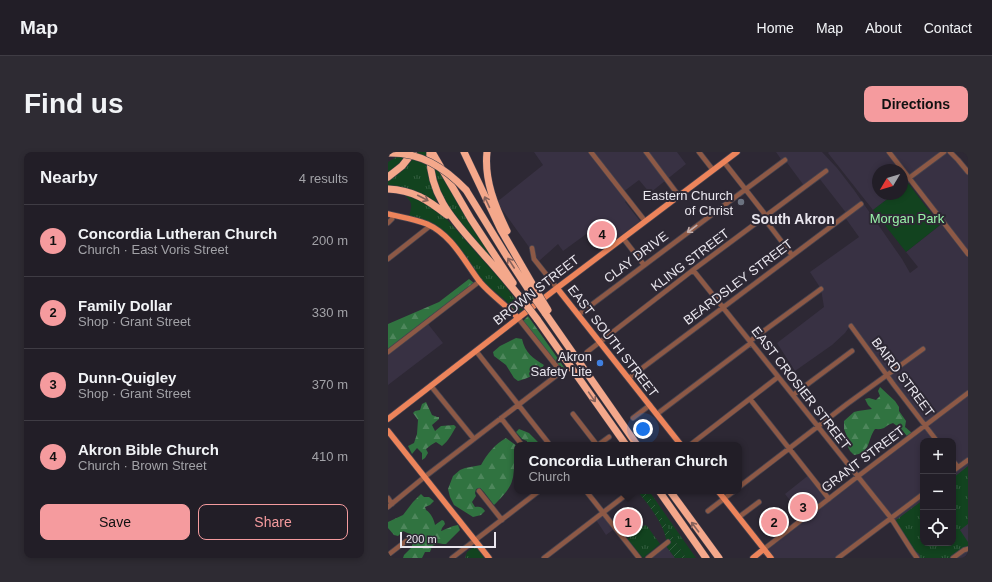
<!DOCTYPE html>
<html lang="en">
<head>
<meta charset="utf-8">
<style>
	body { margin:0; font-family:Arial,sans-serif; background:#2e2b33; color:#f1f3f6 }
	.controls { position:absolute; right:12px; bottom:12px; display:grid; overflow:hidden; border-radius:8px; box-shadow:0 2px 6px #0003 }
	.controls button { width:36px; height:36px; display:grid; place-items:center; padding:0; border:0; border-bottom:1px solid #3f3c44; background:#221e27; color:#f1f3f6; font:20px sans-serif }
	.compass { position:absolute; left:484px; top:12px; width:36px; height:36px; border-radius:50%; background:#221e27; box-shadow:0 2px 6px #0003; rotate:232deg }
	.scale { position:absolute; left:12px; bottom:10px; width:96px; box-sizing:border-box; padding-left:4px; border:2px solid #e9e6ee; border-top:0; font-size:11px; line-height:14px; white-space:nowrap; color:#e9e6ee; -webkit-text-stroke:3px #2d2834; paint-order:stroke }
	.you { position:absolute; left:255px; top:277px; width:14px; height:14px; margin:-10px; border:3px solid #fff; border-radius:50%; background:#1a73e8; box-shadow:0 0 0 6px #1a73e833 }
	.badge { display:grid; place-items:center; width:26px; height:26px; border-radius:50%; background:#f59b9e; color:#111; font-size:13px; font-weight:700 }
	.pin { position:absolute; translate:-50% -50%; border:2px solid #fff; box-shadow:0 1px 4px #0006 }
	.popup { position:absolute; left:126px; top:290px; width:228px; height:52px; box-sizing:border-box; display:grid; place-content:center; border-radius:8px; background:#221e27; filter:drop-shadow(0 1px 3px #0005); font-size:13px; white-space:nowrap; color:#a2a2a7 }
	.popup b { font-size:15px; color:#f1f3f6 }
	.popup::after { content:''; position:absolute; left:50%; top:100%; margin-left:-8px; border:8px solid transparent; border-top-color:#221e27 }
	.list { margin:0; padding:0; list-style:none }
	h2 { display:flex; justify-content:space-between; align-items:center; height:52px; margin:0; padding:0 16px; font-size:17px }
	h2 small { font-size:13px; font-weight:400; color:#a2a2a7 }
	.list li { display:grid; grid-template-columns:26px 1fr auto; gap:12px; align-items:center; box-sizing:border-box; height:72px; padding:0 16px; border-top:1px solid #3f3c44 }
	.list b { display:block; font-size:15px; white-space:nowrap }
	.list p { margin:0; font-size:13px; white-space:nowrap; color:#a2a2a7 }
	.list em { font-size:13px; font-style:normal; color:#a2a2a7 }
	.actions { display:flex; gap:8px; padding:12px 16px }
	.actions a { flex:1; padding:9px 0; border:1px solid #f59b9e; border-radius:8px; text-align:center; font-size:14px; color:#f59b9e }
	.actions .main { background:#f59b9e; color:#111 }
	.icon { flex:none; width:22px; height:22px; fill:none; stroke:currentColor; stroke-width:2; stroke-linecap:round; stroke-linejoin:round }
	.map { position:relative; flex:none; width:580px; height:406px; overflow:hidden; border-radius:8px }
	header { display:flex; align-items:center; gap:24px; box-sizing:border-box; height:56px; padding:0 20px; background:#221e27; border-bottom:1px solid #3f3c44 }
	header strong { font-size:19px }
	nav { display:flex; gap:22px; margin-inline-start:auto; font-size:14px }
	.intro { display:flex; align-items:center; justify-content:space-between; box-sizing:border-box; height:96px; padding:0 24px }
	h1 { margin:0; font-size:28px }
	.button { padding:10px 18px; border-radius:8px; background:#f59b9e; color:#111; font-size:14px; font-weight:700 }
	main { display:flex; gap:24px; padding:0 24px }
	aside { flex:1; background:#221e27; border-radius:8px; box-shadow:0 2px 6px #0003 }
	.map>svg:first-child { display:block }
	.built { fill:#383143; fill-rule:evenodd }
	.grass { fill:url(#grass-tufts) }
	.forest { fill:url(#forest-firs) }
	.park { fill:#12431f }
	.garden { fill:url(#garden-furrows) }
	.lines { fill:none; stroke-linecap:round; stroke-linejoin:round }
	.minor-casing { stroke:#47434e; stroke-width:6 }
	.major-casing { stroke:#47434e; stroke-width:7 }
	.highway-casing { stroke:#47434e; stroke-width:8 }
	.minor { stroke:#8d5946; stroke-width:4.5 }
	.major { stroke:#ed845b; stroke-width:5.5 }
	.highway { stroke:#f4a88b; stroke-width:7 }
	.highway-bridge-casing { stroke:#47434e; stroke-width:8; stroke-linecap:butt }
	.highway-bridge { stroke:#f4a88b; stroke-width:7 }
	.oneway { stroke:#87625b }
	.oneway2 { stroke:#c4aeab }
	.worship-dot { fill:#6b7280; stroke:#2d2834; stroke-width:1.5 }
	.shop-dot { fill:#3f7fe0; stroke:#2d2834; stroke-width:1.5 }
	.labels { text-anchor:middle; dominant-baseline:central; stroke-width:4; stroke-linejoin:round; paint-order:stroke }
	.poi-label { font-size:13px; fill:#e9e6ee; stroke:#2d2834; text-anchor:end }
	.park-label { font-size:13px; fill:#98f4a9; stroke:#2d2834 }
	.street-label { font-size:13px; fill:#e9e6ee; stroke:#2d2834 }
	.neighbourhood-label { font-size:14px; font-weight:bold; fill:#e9e6ee; stroke:#2d2834 }
</style>
</head>
<body>
<header>
<strong>Map</strong>
<nav><a>Home</a><a>Map</a><a>About</a><a>Contact</a></nav>
</header>
<div class="intro"><h1>Find us</h1><a class="button">Directions</a></div>
<main>
<aside>
<h2>Nearby<small>4 results</small></h2>
<ul class="list">
<li><span class="badge">1</span><div><b>Concordia Lutheran Church</b><p>Church · East Voris Street</p></div><em>200 m</em></li>
<li><span class="badge">2</span><div><b>Family Dollar</b><p>Shop · Grant Street</p></div><em>330 m</em></li>
<li><span class="badge">3</span><div><b>Dunn-Quigley</b><p>Shop · Grant Street</p></div><em>370 m</em></li>
<li><span class="badge">4</span><div><b>Akron Bible Church</b><p>Church · Brown Street</p></div><em>410 m</em></li>
</ul>
<div class="actions"><a class="main">Save</a><a>Share</a></div>
</aside>
<div class="map">
<svg width="580" height="406" viewBox="0 0 580 406">
	<defs>
		<pattern id="grass-tufts" width="24" height="20" patternUnits="userSpaceOnUse"><rect width="24" height="20" fill="#12431f"/><path d="M3 7l-1-3M5 7V3M7 7l1-3M15 17l-1-3M17 17v-4M19 17l1-3" fill="none" stroke="#345e40"/></pattern>
		<pattern id="forest-firs" width="22" height="20" patternUnits="userSpaceOnUse"><rect width="22" height="20" fill="#307340"/><path d="M5 1l3.5 6h-7zM16 11l3.5 6h-7z" fill="#4e875c"/></pattern>
		<pattern id="garden-furrows" width="10" height="10" patternUnits="userSpaceOnUse"><rect width="10" height="10" fill="#12431f"/><path d="M-1 1l2-2M0 10L10 0M9 11l2-2" fill="none" stroke="#345e40"/></pattern>
	</defs>
	<rect width="100%" height="100%" fill="#2d2834"/>
	<path class="built" d="M146,0H202L239,48L237,50L252,69L225,89L212,72L175,99L170,92L151,109L113,56L110,49L155,13Z
		M203,0H289L298,12L262,41L251,28L235,40Z
		M388,0H434L449,16L466,38L514,107L522,121L530,115L518,100L555,71L523,29L514,36V18H490V42H506L485,58L440,1L441,0H562L580,20V406H529L511,378L469,325L537,273L462,174L457,181L444,193L407,219L389,191L436,155L433,137L422,120L471,85L456,64L459,62L431,26L417,35L397,8L395,10ZM535,289H565V391H535Z
		M40,172L55,191L0,233V203Z
		M422,322L441,347L416,366L397,342Z
		M469,326L502,366L450,406H384L377,397Z
		M214,364H215L226,377L218,383L208,368Z
		M278,394L287,406H263Z"/>
	<path class="grass" d="M17,0L18,6L0,23V10Z
		M30,0H39L40,18L41,26L49,51L0,34V29C12,21 22,12 30,0Z
		M44,7L121,127L64,61L50,37Z
		M14,41L38,50L55,63L111,126L135,157L132,159H127L117,148L105,138H104L96,130L62,86L21,64C25,52 24,49 14,41Z
		M580,314V372L572,378L580,390V395L575,396L562,406H532V403C530,400 527,400 525,397L508,370V368L535,348V391H565V326Z
		M258,339H261L308,406H298L287,389L268,355Z
		M257,373L259,374L272,392L255,406L239,387Z
		M87,394L96,406H77L79,400Z"/>
	<path class="forest" d="M81,127L86,131L0,197V172L51,150Z
		M140,164L178,218L177,220L174,217H173L135,169Z
		M128,186L134,187C137,201 145,206 156,213C151,221 139,227 130,229L126,226L118,213L106,204L105,200L112,194Z
		M492,235L507,249L511,255V259L518,269L517,275L524,281L519,284L513,277L505,271C496,274 498,278 487,277C479,288 483,301 466,303L462,299L460,295V287L456,277V269L466,260L470,259L484,257L480,253L477,247L481,246L488,248L492,244L490,239Z
		M38,250L44,263L49,265H51V267L44,273L47,279L53,274L66,273L68,275C63,283 61,288 54,294L48,290L43,293L38,297L40,301L37,306L34,308V301L29,296L24,302L20,294L26,291L29,282L30,268L25,261L27,259L32,258L34,252Z
		M131,277L141,281L153,293H139V289L134,287L128,280Z
		M118,286L129,294V313H127C125,319 126,324 124,329C122,337 112,347 106,353L96,340L92,336L88,337L87,341L88,344L84,350L87,355C92,354 94,355 97,359L93,363L85,365L66,353L62,345L60,337L65,324L72,318L77,316L93,313C99,302 107,292 118,286Z
		M33,342L36,345H41L46,349L42,353L37,355L38,358C43,361 46,368 47,373L54,368L56,369L57,372L54,376L53,379C59,377 63,374 70,373L72,378L58,392H55L50,391L44,394L42,400H37L34,406H15L16,403L24,395V383L15,379L10,384L6,383L0,376V370C5,368 10,365 15,363L25,350Z"/>
	<path class="park" d="M520,31L552,73L518,100L485,58L506,42H514V36Z"/>
	<path class="garden" d="M251,339H258L268,355L287,389L298,406H287L278,394C281,378 260,352 250,340Z"/>
	<g class="lines">
		<g class="minor-casing">
			<path id="minor" d="M203,0L257,69
				M258,0L291,44
				M311,0L325,18
				M501,0L580,102
				M562,0L570,8L580,20
				M336,10L376,61L378,69L404,103
				M521,26L556,0
				M358,37L397,8
				M0,71L4,67L5,63
				M235,86L256,113
				M144,96L146,107L169,136
				M0,107L42,74
				M305,118L503,366L524,399L529,406
				M190,163L358,37
				M463,174L506,233L549,289
				M362,189L433,137
				M88,199L162,293
				M0,200L92,129
				M199,200L305,118L438,19
				M241,226L473,52
				M43,234L86,287
				M405,243L464,199
				M362,247L441,347
				M185,262L209,293
				M269,262L363,191
				M113,266L134,293
				M245,266L262,253
				M210,293L221,285
				M302,293L390,225
				M565,309L570,315
				M565,319L580,308
				M351,335L459,252L535,197
				M91,339L114,368
				M198,339L251,406
				M0,346L4,352
				M0,355L34,327L173,220L130,166
				M320,359L346,339
				M351,365L371,350
				M376,397L469,325L580,241
				M0,403L22,386
				M64,406L151,339
				M156,406L243,339
				M260,406L280,390
				M450,406L535,342
				M565,406L576,398L580,397"/>
		</g>
		<g class="major-casing">
			<path id="major" d="M0,62C13,65 26,67 39,72C64,83 76,109 92,130C103,143 118,153 130,166
				M169,136L293,293
				M0,267L169,136L349,0
				M0,279L101,406
				M330,339L383,406
				M365,406L376,397"/>
		</g>
		<g class="highway-casing">
			<path id="highway" d="M42,0C40,45 69,72 96,103C110,118 123,134 136,150
				M44,0L83,67L125,131
				M76,0L113,78L149,140
				M99,0C96,28 107,54 119,79
				M0,25L14,14L25,0
				M0,37C25,38 40,48 59,63
				M78,38L118,103L144,143
				M157,161L249,293
				M149,167L238,293
				M271,339L318,406
				M282,339L331,406"/>
		</g>
		<use href="#minor" class="minor"/>
		<use href="#major" class="major"/>
		<use href="#highway" class="highway"/>
		<g class="highway-bridge-casing">
			<path id="highway-bridge" d="M0,1C32,0 56,15 78,38
				M149,140L160,158
				M144,143L157,161
				M136,150L149,167"/>
		</g>
		<use href="#highway-bridge" class="highway-bridge"/>
	</g>
	<defs><path id="oneway-shaft" d="M-6 0H5M1.5-3L5.5 0L1.5 3" fill="none" stroke-width="1.6" stroke-linecap="round" stroke-linejoin="round"/></defs>
	<g class="oneway">
		<use href="#oneway-shaft" transform="translate(35 46) rotate(27)"/>
		<use href="#oneway-shaft" transform="translate(99 50) rotate(-115)"/>
		<use href="#oneway-shaft" transform="translate(123 111) rotate(-123)"/>
		<use href="#oneway-shaft" transform="translate(204 245) rotate(55)"/>
		<use href="#oneway-shaft" transform="translate(307 375) rotate(-127)"/>
	</g>
	<use class="oneway2" href="#oneway-shaft" transform="translate(304 77) rotate(143)"/>
	<circle class="worship-dot" cx="353" cy="50" r="4"/>
	<circle class="shop-dot" cx="212" cy="211" r="4"/>
	<g class="labels">
		<g class="poi-label">
			<text x="345" y="43">Eastern Church<tspan x="345" dy="15">of Christ</tspan></text>
			<text x="204" y="204">Akron<tspan x="204" dy="15">Safety Lite</tspan></text>
		</g>
		<g class="park-label">
			<text x="519" y="66">Morgan Park</text>
		</g>
		<g class="street-label">
			<text transform="translate(248 105) rotate(-37)">CLAY DRIVE</text>
			<text transform="translate(302 108) rotate(-37)">KLING STREET</text>
			<text transform="translate(350 130) rotate(-37)">BEARDSLEY STREET</text>
			<text transform="translate(148 138) rotate(-38)">BROWN STREET</text>
			<text transform="translate(225 189) rotate(52)">EAST SOUTH STREET</text>
			<text transform="translate(515 225) rotate(53)">BAIRD STREET</text>
			<text transform="translate(413 236) rotate(52)">EAST CROSIER STREET</text>
			<text transform="translate(475 307) rotate(-37)">GRANT STREET</text>
		</g>
		<g class="neighbourhood-label">
			<text x="405" y="67">South Akron</text>
		</g>
	</g>
</svg>
<div class="controls">
<button>+</button>
<button>−</button>
<button><svg class="icon" aria-label="locate" viewBox="0 0 24 24"><circle cx="12" cy="12" r="6"/><path d="M12 2v4M12 18v4M2 12h4M18 12h4"/></svg></button>
</div>
<svg class="compass" viewBox="-18 -18 36 36"><path d="M0-13l5 13h-10z" fill="#e53935"/><path d="M0 13l5-13h-10z" fill="#a2a2a7"/></svg>
<div class="scale">200 m</div>
<div class="you"></div>
<div class="pin badge" style="left:240px;top:370px">1</div>
<div class="popup"><b>Concordia Lutheran Church</b>Church</div>
<div class="pin badge" style="left:386px;top:370px">2</div>
<div class="pin badge" style="left:415px;top:355px">3</div>
<div class="pin badge" style="left:214px;top:82px">4</div>
</div>
</main>
</body>
</html>
